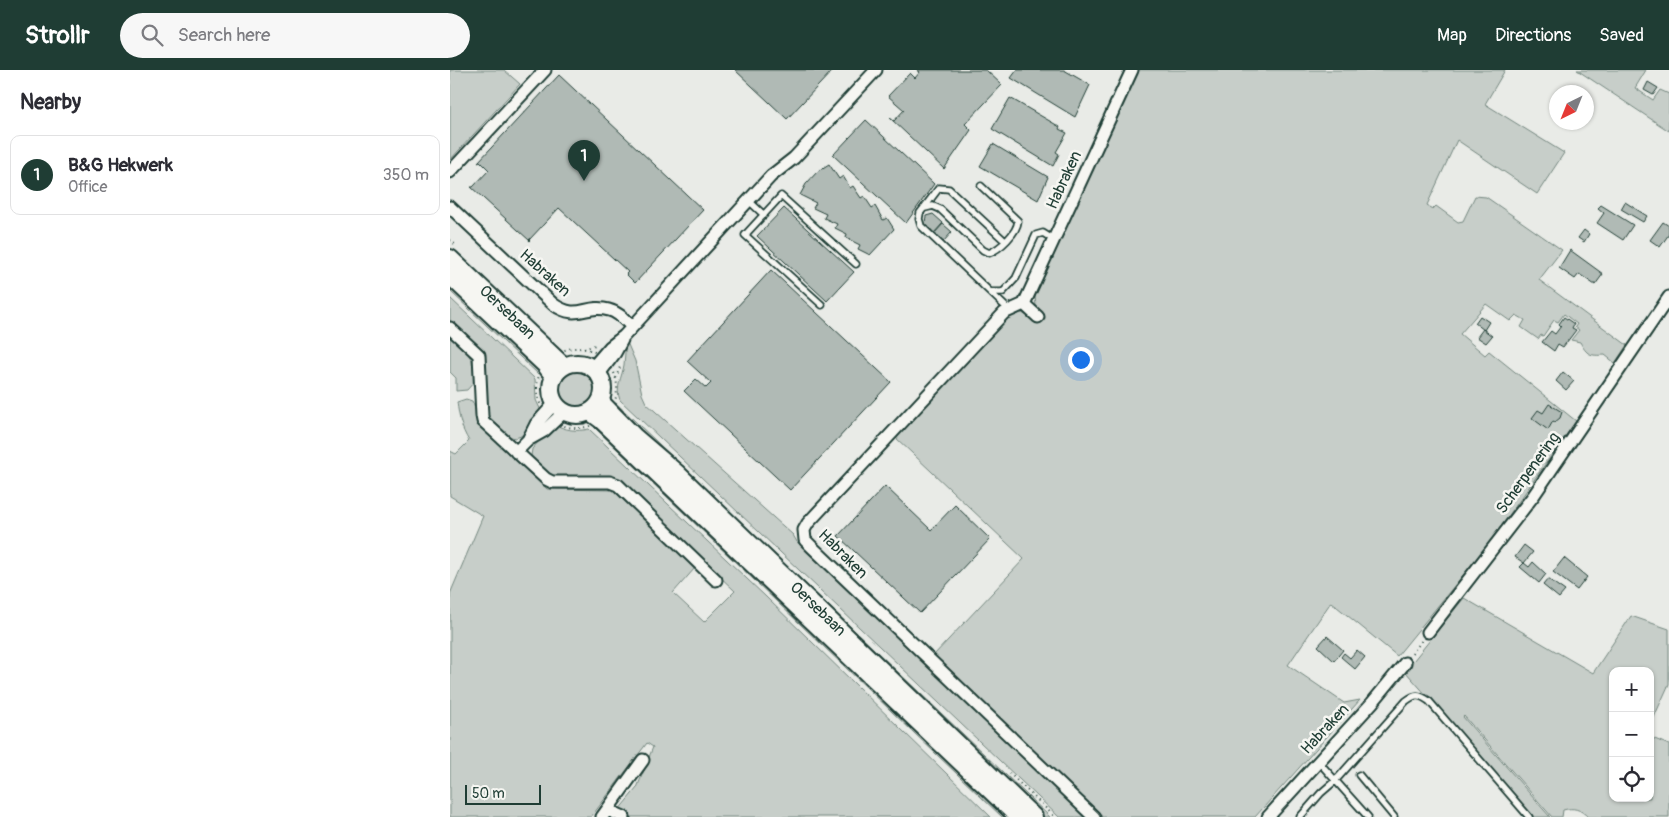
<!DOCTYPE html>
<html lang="en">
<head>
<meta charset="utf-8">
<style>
	body { margin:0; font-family:Pangolin,sans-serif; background:#f7f7f7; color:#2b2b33 }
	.controls { position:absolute; right:15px; bottom:15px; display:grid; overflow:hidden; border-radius:10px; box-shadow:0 1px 4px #0004 }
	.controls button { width:45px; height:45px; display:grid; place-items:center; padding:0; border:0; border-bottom:1px solid #e1e1e2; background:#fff; color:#2b2b33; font:25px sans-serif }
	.compass { position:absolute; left:1099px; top:15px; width:45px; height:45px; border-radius:50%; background:#fff; box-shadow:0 1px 4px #0004; rotate:223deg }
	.scale { position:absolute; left:15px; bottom:12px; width:76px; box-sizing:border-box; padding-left:5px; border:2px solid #1f3d34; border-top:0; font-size:14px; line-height:18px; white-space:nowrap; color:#1f3d34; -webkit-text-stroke:4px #f6f6f2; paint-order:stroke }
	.you { position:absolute; left:630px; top:289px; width:18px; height:18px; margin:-12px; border:4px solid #fff; border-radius:50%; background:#1a73e8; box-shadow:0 0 0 8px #1a73e833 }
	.badge { display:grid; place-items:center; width:32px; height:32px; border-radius:50%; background:#1f3d34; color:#fff; font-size:16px; font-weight:700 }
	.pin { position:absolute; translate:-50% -41px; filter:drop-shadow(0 1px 2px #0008) }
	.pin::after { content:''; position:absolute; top:26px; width:18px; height:15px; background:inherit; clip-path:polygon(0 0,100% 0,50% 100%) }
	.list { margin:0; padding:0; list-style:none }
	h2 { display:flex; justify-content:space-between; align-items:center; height:65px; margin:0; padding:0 20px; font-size:21px }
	h2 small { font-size:16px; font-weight:400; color:#7c7c81 }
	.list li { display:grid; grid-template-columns:32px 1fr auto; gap:15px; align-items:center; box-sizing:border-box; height:80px; margin:0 10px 10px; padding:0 10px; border:1px solid #e1e1e2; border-radius:10px }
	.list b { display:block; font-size:19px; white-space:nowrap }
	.list p { margin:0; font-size:16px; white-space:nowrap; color:#7c7c81 }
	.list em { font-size:16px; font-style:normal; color:#7c7c81 }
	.icon { flex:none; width:28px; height:28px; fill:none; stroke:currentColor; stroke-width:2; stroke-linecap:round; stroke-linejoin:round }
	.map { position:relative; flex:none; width:1219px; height:747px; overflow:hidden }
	header { display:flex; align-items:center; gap:30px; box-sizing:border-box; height:70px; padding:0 25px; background:#1f3d34; color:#fff }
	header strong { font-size:24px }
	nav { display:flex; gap:28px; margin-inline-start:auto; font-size:18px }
	.search { width:350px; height:45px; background:#f7f7f7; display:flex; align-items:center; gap:12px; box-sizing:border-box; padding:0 18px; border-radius:28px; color:#7c7c81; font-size:19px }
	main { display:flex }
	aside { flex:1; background:#fff }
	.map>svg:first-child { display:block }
	.green { fill:#c7cec9; stroke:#73867e }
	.building { fill:#b0bab5; stroke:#1f3d34 }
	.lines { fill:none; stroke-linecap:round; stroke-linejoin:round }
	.lane-casing { stroke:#1f3d34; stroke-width:9 }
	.street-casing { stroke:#1f3d34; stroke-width:15 }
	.secondary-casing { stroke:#1f3d34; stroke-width:20 }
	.path { stroke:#1f3d34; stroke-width:2; stroke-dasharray:1 4; stroke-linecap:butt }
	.lane { stroke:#f6f6f2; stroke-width:5.5 }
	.street { stroke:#f6f6f2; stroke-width:11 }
	.secondary { stroke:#f6f6f2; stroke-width:16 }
	.labels { text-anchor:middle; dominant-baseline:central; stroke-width:5; stroke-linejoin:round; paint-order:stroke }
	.street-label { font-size:16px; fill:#1f3d34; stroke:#f6f6f2 }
</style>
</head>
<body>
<header>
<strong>Strollr</strong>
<div class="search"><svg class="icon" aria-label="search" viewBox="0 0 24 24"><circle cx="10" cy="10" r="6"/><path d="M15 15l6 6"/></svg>Search here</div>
<nav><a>Map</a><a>Directions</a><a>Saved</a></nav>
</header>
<main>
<aside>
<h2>Nearby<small></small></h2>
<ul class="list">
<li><span class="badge">1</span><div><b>B&amp;G Hekwerk</b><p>Office</p></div><em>350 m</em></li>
</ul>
</aside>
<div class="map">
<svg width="1219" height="747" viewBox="0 0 1219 747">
	<rect width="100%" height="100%" fill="#e9ebe7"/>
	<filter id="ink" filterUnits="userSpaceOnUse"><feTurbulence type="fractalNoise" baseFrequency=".02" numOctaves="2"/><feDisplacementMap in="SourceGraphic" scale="10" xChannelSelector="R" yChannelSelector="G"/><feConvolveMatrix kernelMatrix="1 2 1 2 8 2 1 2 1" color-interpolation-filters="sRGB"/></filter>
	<g filter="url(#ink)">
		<path class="green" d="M0,0H54L70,14L0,90Z
			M687,0H1055L1035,34L1114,83L1087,124L1007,70L977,135L983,139L986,136L1008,152L1013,151L1025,126L1036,127L1112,180L1089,210L1177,275L1165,293L1155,285C1140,286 1137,285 1130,272L1121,270L1129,260L1125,257L1127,254L1114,244L1108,252L1104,250L1093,266L1091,265L1088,269L1071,257L1075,250L1066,245L1060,251L1036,234L1010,264L1035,285L1039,281L1126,351L1040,472L947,586L881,532L838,595L894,633L910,630L805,747H652L483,586L574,489L445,367L559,244C571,239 578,246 587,254L595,245L586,236L585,226Z
			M1127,0H1196L1185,18L1203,30L1210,20L1219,24V61Z
			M0,210L92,297L88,304L0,221Z
			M0,228L85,309L86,330L92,343L71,366L65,368L58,366L40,350L37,342L35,286L31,279L0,250Z
			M0,267L17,283L22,290L24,312L17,320L6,321V308L0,302Z
			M176,270L185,291L192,324L196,333L343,465L347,472L636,747H609L170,330C165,318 172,307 174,295C175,287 175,278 176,270Z
			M109 319a18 18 0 1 1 36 0a18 18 0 1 1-36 0Z
			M16,329L22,331C27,340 25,350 31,358L97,419L163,420L245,498L223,523L254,552L285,521L175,417L102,406L84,391L81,386L82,379L104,354C115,360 126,362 139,359L316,527L541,747H163L187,718L203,677L197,673L141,747H0V524L33,446L0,426V381L6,384L19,371C11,358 9,347 7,332Z
			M166,333L600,747H589L162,342Z
			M150,354L563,747H552L146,359L144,357Z
			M1014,528L1143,603L1181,546L1219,559V614L1200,656V601H1163V728H1200V667L1219,675V747H1138C1130,739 1124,737 1113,740L1112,747H1102L1014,646L1013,647L1100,747H1084L955,601Z"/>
		<path class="building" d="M285,0H383L337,49Z
			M467,0H536L552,15L515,54L521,60L494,99L440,48L444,51L454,40L438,26L460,3L465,8L470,2Z
			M567,0H614L640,15L625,47L561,8Z
			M109,5L253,140L185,213L176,204L178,202L109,138L79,170L80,171L21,117H23L39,100L30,91L28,92Z
			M1198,12L1208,18L1203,25L1194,20Z
			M560,28L610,57L609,59L617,63L606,82L609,84L603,96L542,59Z
			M416,50L484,114L456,153L383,85Z
			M543,74L598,107L588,130L530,96Z
			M379,94L389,109L393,106L400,118L403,116L411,128L414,126L422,138L425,136L433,150L437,148L444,159L420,185L408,179L410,175L396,168L397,164L385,158L387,154L374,148L376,144L363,138L366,133L350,125L356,114L368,101Z
			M1175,132L1197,146L1193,152L1171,139Z
			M1151,135L1183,155L1173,170L1147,153L1154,143L1148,138Z
			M334,138L404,202L377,231L307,166Z
			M483,144L493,153L484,163L475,153L476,146Z
			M1213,152L1219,156V164L1210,177L1200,170Z
			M493,154L502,162L493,172L484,164Z
			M1134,160L1139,164L1134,172L1128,168Z
			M1120,180L1153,204L1145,215L1129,204L1125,209L1109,198Z
			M321,200L441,312L340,420L234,321L246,309L256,318L261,313L237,291Z
			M1030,246L1039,252L1034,260L1025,253Z
			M1114,247L1124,254L1122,258L1126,260L1113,277L1108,274L1104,281L1092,272L1101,261L1105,264L1111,256L1109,254Z
			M1033,259L1042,266L1036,273L1027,267Z
			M1113,302L1124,311L1116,320L1106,311Z
			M1099,334L1112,342L1110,348L1105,352L1103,351L1098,360L1082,348L1088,340L1093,343Z
			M435,416L481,460L505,435L540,469L470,543L388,466Z
			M1074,475L1083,482L1074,493L1079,497L1083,492L1096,504L1089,513L1070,497L1074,493L1065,487Z
			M1114,488L1137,507L1127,520L1103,502Z
			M1098,509L1115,521L1109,528L1093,515Z
			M877,566L893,580L884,591L868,576Z
			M907,580L915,587L905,599L891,587L894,583L900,588Z"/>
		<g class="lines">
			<g class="lane-casing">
				<path id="lane" d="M298,130L314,145
					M475,138L483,136L490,139L533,180L539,183C550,179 567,163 568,151L531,116
					M555,171L499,119L489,118L470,143L469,149L471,156L559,240
					M541,222H553L566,208L586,165L593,163L604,170
					M372,235L295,165L331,126L406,194
					M868,691L918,747
					M909,705L944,747
					M850,747L871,723L886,710L956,631C965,624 969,624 979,631L1079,747"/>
			</g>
			<g class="street-casing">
				<path id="street" d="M0,102L95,0
					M0,137L103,234C128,252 136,233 159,240C168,242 175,250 181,256
					M574,234L588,247
					M0,258L29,285L32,346L33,351L96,409L102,412H160L168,415L266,510
					M142,298L160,277L174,266L321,106L344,88L426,0
					M149,304L165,283L172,270
					M78,370L94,361L114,342
					M66,382L78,370L86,354L105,333
					M978,562L1084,425L1219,227
					M158,740L174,747
					M152,747L193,690
					M644,747L362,477L355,470L354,460L358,453L554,243L574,234L682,0
					M818,747L922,633L955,593"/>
			</g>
			<g class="secondary-casing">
				<g id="secondary">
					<path id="s1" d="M0,188L114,296"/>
					<path d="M0,206L95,295L104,307"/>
					<circle cx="127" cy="319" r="26"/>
					<path id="s2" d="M151,332L184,366L226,402L584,747"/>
					<path d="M140,342L151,350L568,747"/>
				</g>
			</g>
			<path class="path" d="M0,170L7,176
				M87 318a40 40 0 1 1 80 0a40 40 0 1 1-80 0Z
				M134,279L148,274
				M166,308L171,294
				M962,584L972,570
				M559,703L605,747"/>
			<use href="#lane" class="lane"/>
			<use href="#street" class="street"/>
			<use href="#secondary" class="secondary"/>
		</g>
	</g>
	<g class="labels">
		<g class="street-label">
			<text transform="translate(614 110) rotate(-65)">Habraken</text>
			<text transform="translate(95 203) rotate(42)">Habraken</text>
			<text stroke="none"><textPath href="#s1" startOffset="79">Oersebaan</textPath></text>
			<text transform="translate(1078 403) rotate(-54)">Scherpenering</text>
			<text transform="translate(393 484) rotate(45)">Habraken</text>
			<text stroke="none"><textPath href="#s2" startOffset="300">Oersebaan</textPath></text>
			<text transform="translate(875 659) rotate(-47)">Habraken</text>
		</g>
	</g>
</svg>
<div class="controls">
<button>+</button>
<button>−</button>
<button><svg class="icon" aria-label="locate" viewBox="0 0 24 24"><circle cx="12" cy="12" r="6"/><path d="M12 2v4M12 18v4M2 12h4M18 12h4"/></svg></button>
</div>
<svg class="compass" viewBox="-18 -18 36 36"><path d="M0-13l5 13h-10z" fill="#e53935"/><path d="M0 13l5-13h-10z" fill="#7c7c81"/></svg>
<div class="scale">50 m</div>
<div class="you"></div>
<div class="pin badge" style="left:134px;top:111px">1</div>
</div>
</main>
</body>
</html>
